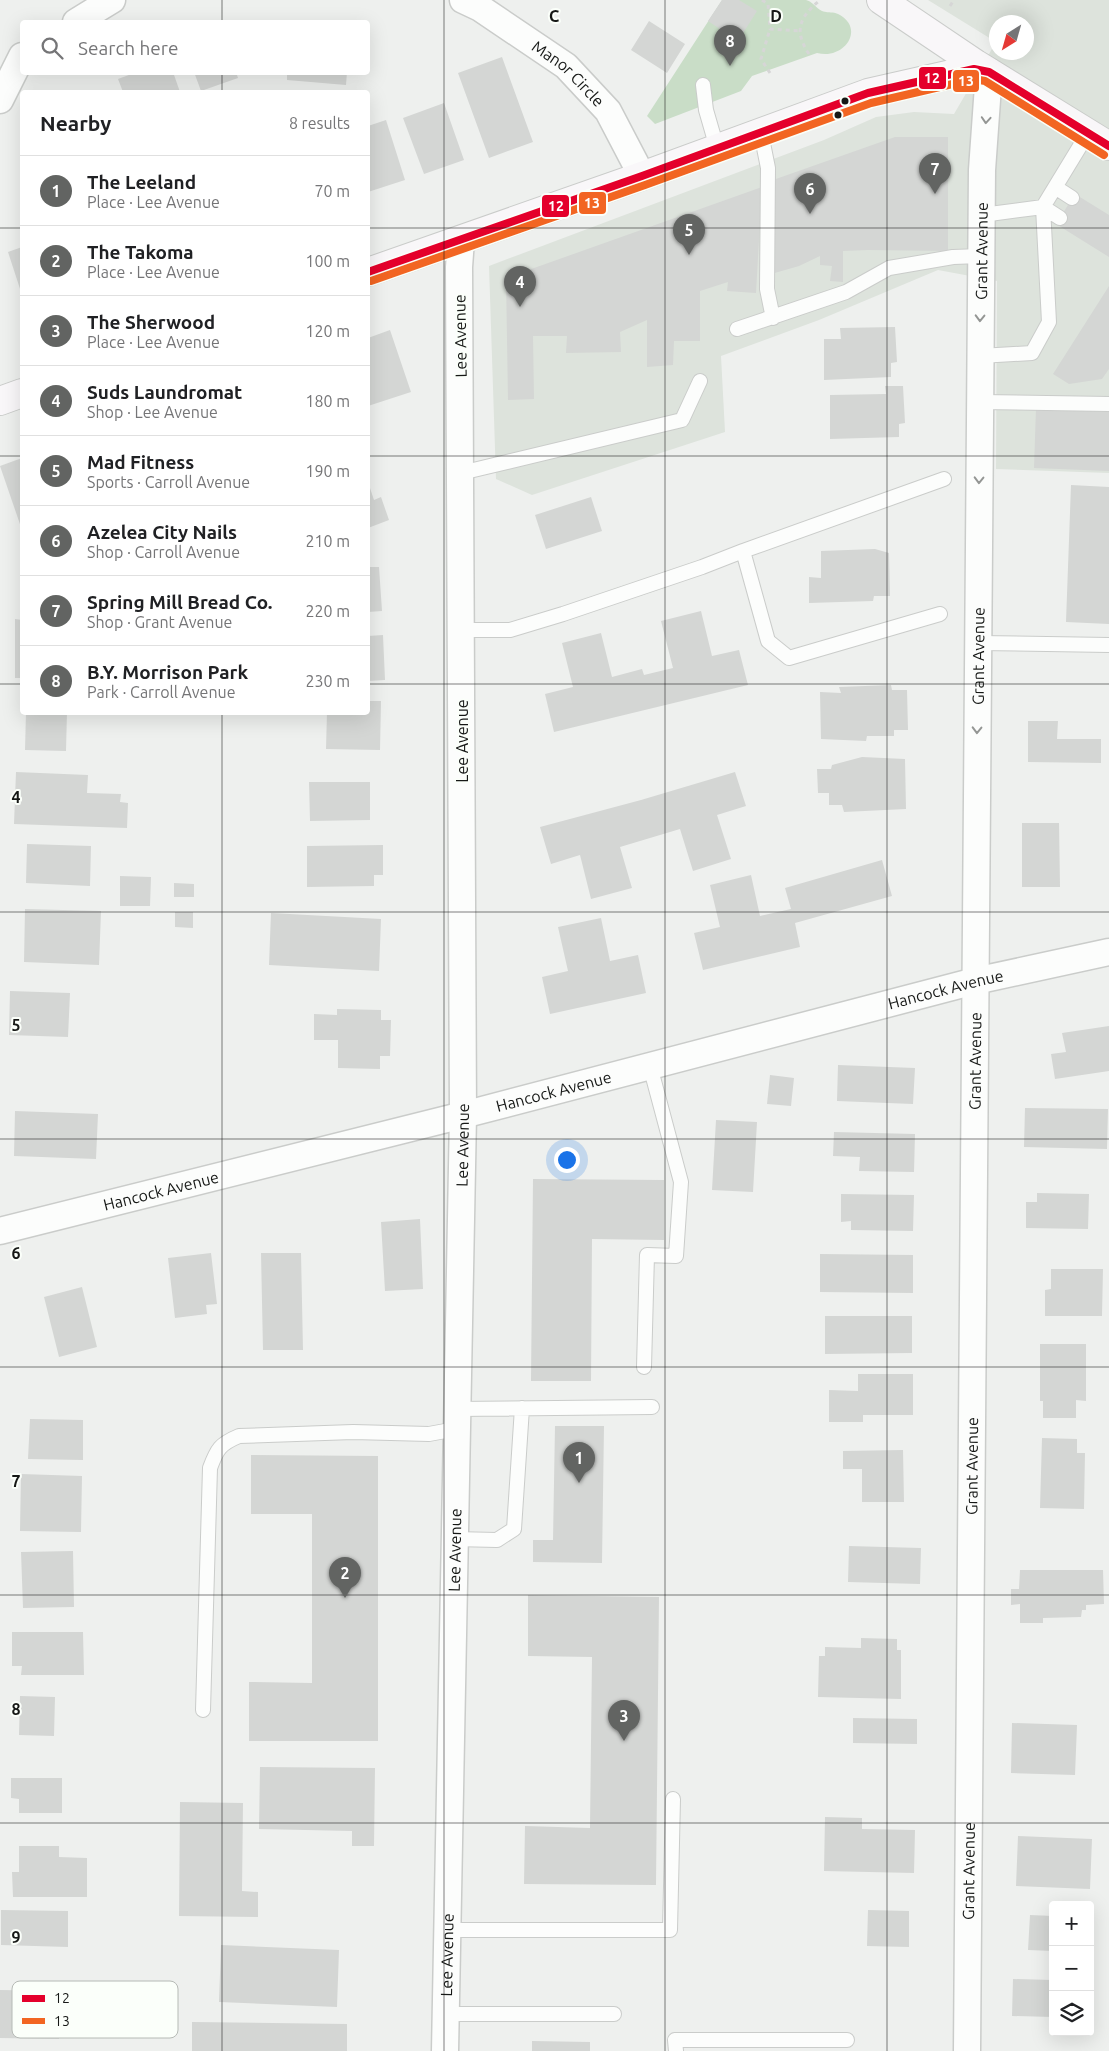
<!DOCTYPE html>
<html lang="en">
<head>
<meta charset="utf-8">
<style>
	body { margin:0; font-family:Ubuntu,sans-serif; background:#f6f6f6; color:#202124 }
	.controls { position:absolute; right:15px; bottom:15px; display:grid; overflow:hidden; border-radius:5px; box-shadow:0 5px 20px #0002 }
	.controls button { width:45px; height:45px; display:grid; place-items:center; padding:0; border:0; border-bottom:1px solid #e0e0e0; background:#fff; color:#202124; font:25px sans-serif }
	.compass { position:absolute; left:989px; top:15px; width:45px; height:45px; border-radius:50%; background:#fff; box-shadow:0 5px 20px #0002; rotate:217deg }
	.you { position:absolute; left:566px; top:1159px; width:18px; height:18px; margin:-12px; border:4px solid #fff; border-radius:50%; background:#1a73e8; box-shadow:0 0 0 8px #1a73e833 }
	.badge { display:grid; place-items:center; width:32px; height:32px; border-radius:50%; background:#626462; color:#fff; font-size:16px; font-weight:700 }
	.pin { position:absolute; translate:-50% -41px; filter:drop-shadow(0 1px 2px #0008) }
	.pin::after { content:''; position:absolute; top:26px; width:18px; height:15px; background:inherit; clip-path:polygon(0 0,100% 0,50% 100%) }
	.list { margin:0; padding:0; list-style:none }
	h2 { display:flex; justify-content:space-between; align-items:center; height:65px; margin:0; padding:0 20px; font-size:21px }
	h2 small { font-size:16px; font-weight:400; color:#757577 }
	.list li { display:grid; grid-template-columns:32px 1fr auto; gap:15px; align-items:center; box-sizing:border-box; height:70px; padding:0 20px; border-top:1px solid #e0e0e0 }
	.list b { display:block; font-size:19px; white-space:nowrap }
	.list p { margin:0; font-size:16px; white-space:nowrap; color:#757577 }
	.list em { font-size:16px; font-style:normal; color:#757577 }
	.icon { flex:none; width:28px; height:28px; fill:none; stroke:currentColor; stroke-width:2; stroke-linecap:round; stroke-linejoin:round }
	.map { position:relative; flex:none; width:1109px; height:2051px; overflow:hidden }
	.search { position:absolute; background:#fff; box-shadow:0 5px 20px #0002; left:20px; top:20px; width:350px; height:55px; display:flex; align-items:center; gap:12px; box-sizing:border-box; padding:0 18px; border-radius:5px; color:#757577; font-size:19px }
	.panel { position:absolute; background:#fff; box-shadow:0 5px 20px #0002; left:20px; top:90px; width:350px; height:625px; border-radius:5px }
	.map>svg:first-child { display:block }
	.built { fill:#dde3dc; fill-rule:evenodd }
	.green { fill:#c9ddc7 }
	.building { fill:#d4d6d4 }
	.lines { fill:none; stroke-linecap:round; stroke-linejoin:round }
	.lane-casing { stroke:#caccca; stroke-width:16 }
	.street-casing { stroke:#caccca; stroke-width:29 }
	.secondary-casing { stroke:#caccca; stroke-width:30 }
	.path { stroke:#d6d6d6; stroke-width:3; stroke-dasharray:4 4; stroke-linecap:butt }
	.lane { stroke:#fcfdfc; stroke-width:14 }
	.street { stroke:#fcfdfc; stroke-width:26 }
	.secondary { stroke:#f9f7f9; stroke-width:28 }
	.bus-1-casing { stroke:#fbfffa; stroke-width:11 }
	.bus-2-casing { stroke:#fbfffa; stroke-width:11 }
	.bus-1 { stroke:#e4002b; stroke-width:8 }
	.bus-2 { stroke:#f26522; stroke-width:8 }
	.oneway { stroke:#949694 }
	.grid { fill:none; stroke:#161816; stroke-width:1; stroke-opacity:0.55 }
	.bus-dot { fill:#161816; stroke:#fbfffa; stroke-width:2 }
	.labels { text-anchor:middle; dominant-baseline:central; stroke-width:4; stroke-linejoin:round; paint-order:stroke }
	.street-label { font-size:16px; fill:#161816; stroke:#fbfffa }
	.key { fill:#fbfffa; stroke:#b6bab6; stroke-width:1 }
	.key-label { font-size:14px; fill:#161816 }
	.grid-label { font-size:16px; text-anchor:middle; font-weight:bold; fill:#161816; stroke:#fbfffa; stroke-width:4; stroke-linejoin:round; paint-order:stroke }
	.line-badge { stroke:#fbfffa; stroke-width:2 }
	.badge-label { font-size:14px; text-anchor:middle; font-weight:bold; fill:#fff }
</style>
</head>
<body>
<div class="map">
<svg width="1109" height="2051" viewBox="0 0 1109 2051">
	<rect width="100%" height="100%" fill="#eef0ee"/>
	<path class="built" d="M928,0H1109V473L996,469L997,281L938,270L819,320L721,356L725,432L532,495L496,479L489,266L824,140L876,117L914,112L954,114L996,42ZM996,22H1026V52H996Z"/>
	<path class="green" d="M722,0C742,0 763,0 783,0C790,0 799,0 806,0C812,1 816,8 822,11C830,14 833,10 843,17C863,32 843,60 817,53L752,76L741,91L655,124L647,116Z"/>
	<path class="building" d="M722,0H739L757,11L738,41L708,21Z
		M649,21L685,44L667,73L631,50Z
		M502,57L533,142L489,158L458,73Z
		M137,72H173L180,92H123L118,79Z
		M194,72H236L238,78L201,91Z
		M287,72H347L346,85L287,80Z
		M444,103L464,160L424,174L403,118Z
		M386,120L405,180L368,192V126Z
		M895,137H948V251L868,250L843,251V282L830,281L832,266L820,265V256L799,266L771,274L773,180Z
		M762,187L756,293L727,291L728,282L700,291V341H674L673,365L647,367V320L620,332L621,352L566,353L567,336H533L534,399L508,400L506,278Z
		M1075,194L1109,215V257L1056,224Z
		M22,247V295L8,252Z
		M1109,286V369L1102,379L1069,384L1053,374Z
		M895,327L897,362L891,363V377L824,380V339H841L840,328Z
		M390,330L411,392L368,406V338Z
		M885,386H903L905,423L899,424V437L830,439V395L886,394Z
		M1036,408L1109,412V471L1034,468Z
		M22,458V530L0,466Z
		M368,482L374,500L381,497L389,520L368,528Z
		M1071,485L1109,487V624L1066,622Z
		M591,497L602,531L546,549L535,515Z
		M875,549L889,553L890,596H874L873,601L809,603V577L821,578V551Z
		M368,567H379L382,611L368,612Z
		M701,611L712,656L739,650L748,685L554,732L545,694L573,687L562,643L601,633L612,677L642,669L644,675L673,668L661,621Z
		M15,619L22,620V678H15Z
		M383,635L385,680L368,681V636Z
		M891,685L892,690H907L908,730H894V736H867L866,741L821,739L820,692L841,693L839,687Z
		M368,701H381L380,750L326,749L327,712H368Z
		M26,712H67L66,751L25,750Z
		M118,712H150V715L118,714Z
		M1028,721H1058L1057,739H1101V763L1028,762Z
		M862,757L905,759L906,809L844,812L842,805H829V793H818L817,769H831L832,765Z
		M16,772L88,775L87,793L121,794L120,802L128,803L127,828L14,824Z
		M735,772L746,806L717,815L731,859L693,871L680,829L620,847L632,888L591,899L580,855L551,864L540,827L641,800Z
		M309,782H370V820L310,821Z
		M1022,823H1059L1060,887H1022Z
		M27,844L91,846L90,886L26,883Z
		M383,845V875H374V886L307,887V846Z
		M882,860L892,896L795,923L800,947L703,970L694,933L720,927L710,885L751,875L760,916L791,909L785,888Z
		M120,876L151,877L150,906H120Z
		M174,883L194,884V897H174Z
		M25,909L101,911L99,965L24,962Z
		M175,912H193V928L175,927Z
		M271,913L381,919L379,971L269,965Z
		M601,918L610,961L638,955L646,993L550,1014L542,977L568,971L558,927Z
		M10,991L70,993L68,1037L9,1035Z
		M337,1009L381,1010V1020H391L390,1056H380V1069L338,1068V1040H314V1014L337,1015Z
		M1109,1026V1071L1055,1079L1051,1054L1066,1052L1062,1033Z
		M838,1065L915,1068L913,1104L837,1101Z
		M770,1075L794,1078L791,1106L767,1104Z
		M1025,1108L1108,1109L1107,1149L1024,1147Z
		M15,1111L98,1114L96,1159L14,1156Z
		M716,1120L757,1122L753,1192L712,1190Z
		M834,1132L915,1134L914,1172L859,1171L860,1157L833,1156Z
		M533,1179L664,1180V1240L592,1239L591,1381H531Z
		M1037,1193L1089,1194L1088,1229L1026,1228V1202H1037Z
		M841,1194L914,1195L913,1231L851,1230V1221L841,1222Z
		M420,1219L423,1289L385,1291L381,1222Z
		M211,1253L217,1304L206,1305L207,1314L175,1318L168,1258Z
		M261,1253H301L303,1350H263Z
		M820,1254L913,1255V1293L820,1292Z
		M1051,1269H1103L1102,1316H1045V1290L1051,1289Z
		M82,1287L97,1347L59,1357L44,1297Z
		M825,1316H912V1353L825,1354Z
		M1040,1344H1086V1401L1076,1400V1418H1043V1401H1040Z
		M858,1374H913V1415H863V1422H829V1390L858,1391Z
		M30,1419L83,1420V1460L28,1459Z
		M555,1426H604L602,1563L533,1562V1540H553Z
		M1042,1438L1077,1439V1453H1085L1084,1509L1040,1508Z
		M903,1450L904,1502H862V1469H843V1451Z
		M251,1455L378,1456V1741H249V1682L312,1683V1514H251Z
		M21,1474L82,1476L81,1532L20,1531Z
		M849,1546L921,1548L920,1584L848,1582Z
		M73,1551L74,1607L23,1608L21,1552Z
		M1020,1570H1103L1104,1604L1086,1605V1610H1082L1081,1617L1043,1618V1623H1020V1604L1011,1605V1589H1019Z
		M528,1595L659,1597L656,1885L524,1884L525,1826L590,1828L592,1657L528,1656Z
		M12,1632H83L84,1675H21L22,1666H12Z
		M861,1638L897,1639V1650H901V1699L818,1697L819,1656H825V1647L861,1648Z
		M20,1696L55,1697L54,1736L19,1735Z
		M853,1718L917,1719V1744L853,1743Z
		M1012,1723L1077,1725L1075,1775L1011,1773Z
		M260,1767L375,1768L374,1846H352V1831L259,1829Z
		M11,1778H62V1813H19V1799L11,1798Z
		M180,1802L243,1803L242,1891L258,1892V1917L179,1916Z
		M825,1817L862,1818V1829L915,1830L914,1873L824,1871Z
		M1018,1836L1092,1839L1090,1889L1016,1886Z
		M19,1846H59V1857L87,1858V1897H13L12,1872H19Z
		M1,1910L68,1911V1947L1,1945Z
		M868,1910L909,1911V1947L867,1946Z
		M1030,1915L1053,1916V1951L1028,1950Z
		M221,1945L339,1950L337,2007L219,2002Z
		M1013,1979L1053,1980V2017L1012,2016Z
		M0,1990L59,1991V2039L0,2038Z
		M192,2022L347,2024V2051H192Z
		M532,2041L590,2042V2051H532Z"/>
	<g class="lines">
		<g class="lane-casing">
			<path id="lane" d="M703,85L706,110L717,148
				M761,133L768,168L767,289L773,318
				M1055,187L1072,198
				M1060,218L1043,207L1088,133
				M737,329L846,292L889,268L953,257L981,256
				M980,356L1032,353L1049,322L1043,207L982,215
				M980,402L1109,404
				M461,473L682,420L700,381
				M743,551L768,641L789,658L940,614
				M461,630H510L563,614L702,567L743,551L944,479
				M978,643L1109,645
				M644,1367L647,1255L676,1256L681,1182L650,1066
				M456,1409L652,1407
				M454,1539L497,1540L514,1529L522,1408
				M203,1710L210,1468C217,1449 220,1444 239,1436L353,1432L429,1434L456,1429
				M447,1930H670L673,1799
				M445,2014H614
				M676,2051L675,2040H847"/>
		</g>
		<g class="street-casing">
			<g id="street">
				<path id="s1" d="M463,0L480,8L566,66L608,111L642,176"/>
				<path d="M76,22L112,0"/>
				<path d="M0,100L22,56"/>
				<path id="s2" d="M0,1231L463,1115L975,981L1109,952"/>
				<path id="s3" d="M445,2051L463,1115L459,267L461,240"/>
				<path id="s4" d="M967,2051L982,170L989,72"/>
			</g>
		</g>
		<g class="secondary-casing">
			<path id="secondary" d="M881,0L976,64L1109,146
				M368,272L642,176L868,93L974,69L989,72
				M0,401L22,393"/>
		</g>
		<path class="path" d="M762,0L768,4L770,29L800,31
			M950,6L954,0
			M809,54C793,30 800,17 820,0
			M770,73L761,59L770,29"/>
		<use href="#lane" class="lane"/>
		<use href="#street" class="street"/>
		<use href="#secondary" class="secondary"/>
		<g class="bus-1-casing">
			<path id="bus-1" d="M368,272L642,176L868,93L974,69L989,72L1109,146"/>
		</g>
		<g class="bus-2-casing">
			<path id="bus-2" d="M371,281L645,185L871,103L974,79L985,81L1104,155"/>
		</g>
		<use href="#bus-1" class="bus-1"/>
		<use href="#bus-2" class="bus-2"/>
	</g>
	<defs><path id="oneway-chevron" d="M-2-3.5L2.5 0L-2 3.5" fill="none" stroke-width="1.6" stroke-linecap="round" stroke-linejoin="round" transform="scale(1.25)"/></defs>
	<g class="oneway">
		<use href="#oneway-chevron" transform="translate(986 120) rotate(94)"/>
		<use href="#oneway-chevron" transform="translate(980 318) rotate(91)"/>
		<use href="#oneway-chevron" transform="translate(979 480) rotate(91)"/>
		<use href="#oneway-chevron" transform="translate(977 730) rotate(91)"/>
	</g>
	<path class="grid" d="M222,0V22M444,0V2051M665,0V2051M887,0V2051M222,72V92M0,228H22M368,228H1109M0,456H22M368,456H1109M0,684H22M368,684H1109M222,712V2051M0,912H1109M0,1139H1109M0,1367H1109M0,1595H1109M0,1823H1109"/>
	<g class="bus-dot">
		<circle cx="845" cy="101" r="4.5"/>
		<circle cx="838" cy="115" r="4.5"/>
	</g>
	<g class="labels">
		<g class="street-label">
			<text stroke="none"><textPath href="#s1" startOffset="129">Manor Circle</textPath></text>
			<text stroke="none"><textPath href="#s4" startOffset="1800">Grant Avenue</textPath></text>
			<text transform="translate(460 336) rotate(-91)">Lee Avenue</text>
			<text stroke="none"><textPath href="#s4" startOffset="1395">Grant Avenue</textPath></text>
			<text transform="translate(462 741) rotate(-90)">Lee Avenue</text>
			<text stroke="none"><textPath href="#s2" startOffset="976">Hancock Avenue</textPath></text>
			<text stroke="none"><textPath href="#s4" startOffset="990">Grant Avenue</textPath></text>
			<text stroke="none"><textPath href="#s2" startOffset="571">Hancock Avenue</textPath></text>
			<text stroke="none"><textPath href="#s3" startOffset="906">Lee Avenue</textPath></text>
			<text stroke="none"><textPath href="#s2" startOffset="166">Hancock Avenue</textPath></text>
			<text stroke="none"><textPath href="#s4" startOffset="585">Grant Avenue</textPath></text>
			<text stroke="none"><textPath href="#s3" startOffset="501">Lee Avenue</textPath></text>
			<text stroke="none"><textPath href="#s4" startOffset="180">Grant Avenue</textPath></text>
			<text stroke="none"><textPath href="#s3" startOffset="96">Lee Avenue</textPath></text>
		</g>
	</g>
	<rect x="12" y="1981" width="166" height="57" rx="8" class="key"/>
	<rect x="22" y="1995" width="23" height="7" fill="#e4002b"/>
	<rect x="22" y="2018" width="23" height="6" fill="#f26522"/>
	<g class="key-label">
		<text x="54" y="2003">12</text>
		<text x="54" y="2026">13</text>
	</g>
	<g class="grid-label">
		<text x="554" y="22">C</text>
		<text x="776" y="22">D</text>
		<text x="16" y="803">4</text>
		<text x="16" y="1031">5</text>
		<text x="16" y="1259">6</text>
		<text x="16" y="1487">7</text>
		<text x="16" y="1715">8</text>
		<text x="16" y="1943">9</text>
	</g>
	<g class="line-badge">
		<rect x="918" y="66" width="29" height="24" rx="5" fill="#e4002b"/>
		<rect x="952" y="69" width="28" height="24" rx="5" fill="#f26522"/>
		<rect x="578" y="191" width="29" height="24" rx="5" fill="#f26522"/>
		<rect x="541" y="194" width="29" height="24" rx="5" fill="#e4002b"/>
	</g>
	<g class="badge-label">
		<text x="932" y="83">12</text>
		<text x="966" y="86">13</text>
		<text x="592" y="208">13</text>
		<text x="556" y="211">12</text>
	</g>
</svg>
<div class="controls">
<button>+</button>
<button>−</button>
<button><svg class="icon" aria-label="layers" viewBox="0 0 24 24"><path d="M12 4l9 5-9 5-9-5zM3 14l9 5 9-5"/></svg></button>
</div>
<svg class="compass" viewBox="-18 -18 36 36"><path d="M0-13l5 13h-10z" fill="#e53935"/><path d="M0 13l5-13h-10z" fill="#757577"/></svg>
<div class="you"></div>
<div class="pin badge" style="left:579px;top:1483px">1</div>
<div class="pin badge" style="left:345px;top:1598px">2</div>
<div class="pin badge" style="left:624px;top:1741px">3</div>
<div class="pin badge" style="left:520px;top:307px">4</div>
<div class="pin badge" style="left:689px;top:255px">5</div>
<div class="pin badge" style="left:810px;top:214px">6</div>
<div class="pin badge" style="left:935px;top:194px">7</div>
<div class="pin badge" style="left:730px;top:66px">8</div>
<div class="search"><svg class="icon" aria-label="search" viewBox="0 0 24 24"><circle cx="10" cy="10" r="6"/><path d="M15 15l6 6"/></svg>Search here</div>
<section class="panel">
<h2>Nearby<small>8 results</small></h2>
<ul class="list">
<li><span class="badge">1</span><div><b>The Leeland</b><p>Place · Lee Avenue</p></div><em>70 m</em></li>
<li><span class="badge">2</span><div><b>The Takoma</b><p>Place · Lee Avenue</p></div><em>100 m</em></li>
<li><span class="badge">3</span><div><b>The Sherwood</b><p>Place · Lee Avenue</p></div><em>120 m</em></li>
<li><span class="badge">4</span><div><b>Suds Laundromat</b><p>Shop · Lee Avenue</p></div><em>180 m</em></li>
<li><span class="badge">5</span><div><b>Mad Fitness</b><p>Sports · Carroll Avenue</p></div><em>190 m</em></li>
<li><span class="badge">6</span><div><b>Azelea City Nails</b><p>Shop · Carroll Avenue</p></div><em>210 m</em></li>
<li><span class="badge">7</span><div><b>Spring Mill Bread Co.</b><p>Shop · Grant Avenue</p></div><em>220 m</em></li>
<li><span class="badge">8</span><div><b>B.Y. Morrison Park</b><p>Park · Carroll Avenue</p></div><em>230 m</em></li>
</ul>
</section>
</div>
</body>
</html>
